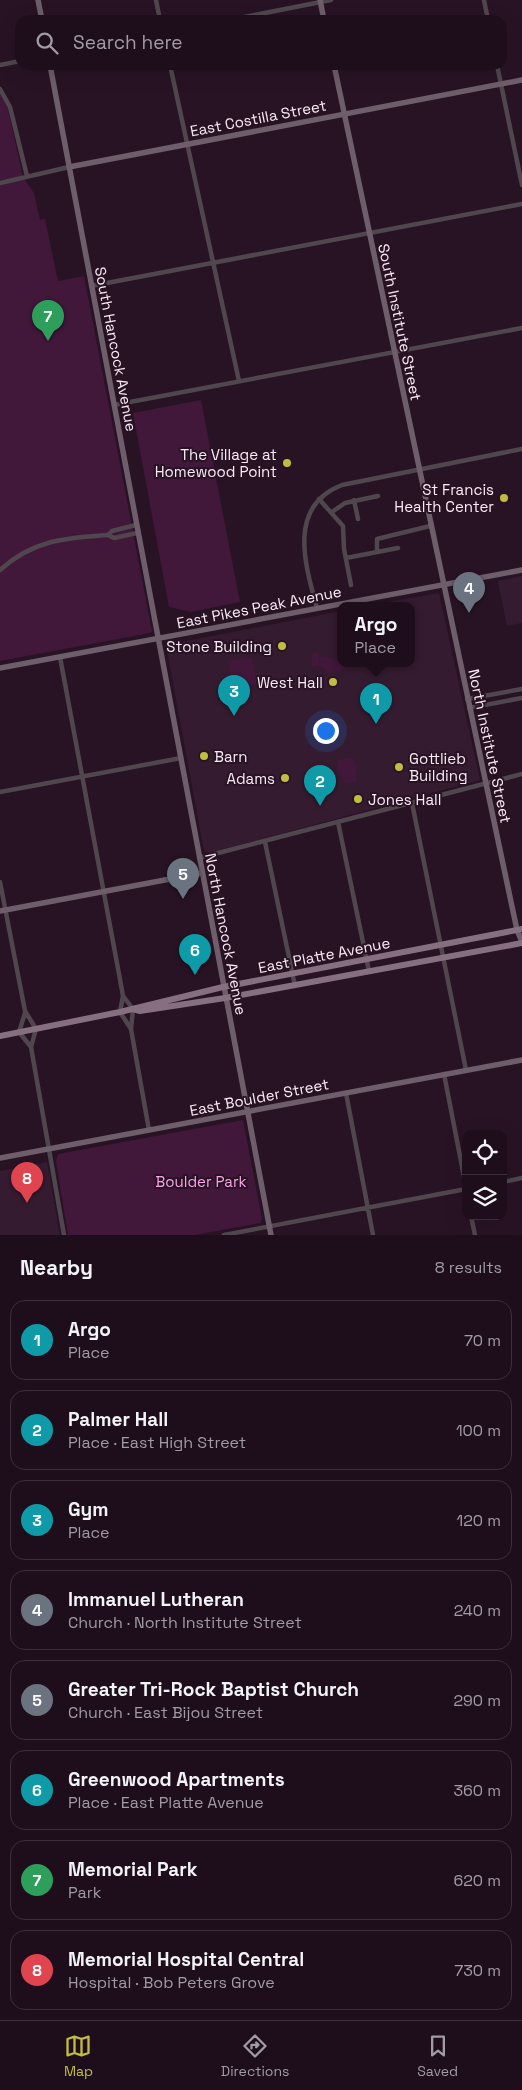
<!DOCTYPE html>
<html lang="en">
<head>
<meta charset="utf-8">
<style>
	body { margin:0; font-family:"Space Grotesk",sans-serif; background:#261724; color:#f1f3f6 }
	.controls { position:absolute; right:15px; bottom:15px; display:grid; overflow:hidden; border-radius:10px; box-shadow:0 5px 20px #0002 }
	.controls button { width:45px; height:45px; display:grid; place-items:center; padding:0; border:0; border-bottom:1px solid #3c2e3a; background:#1e0e1b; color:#f1f3f6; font:25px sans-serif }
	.you { position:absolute; left:325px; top:730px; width:18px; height:18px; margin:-12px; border:4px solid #fff; border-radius:50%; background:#1a73e8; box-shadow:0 0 0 8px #1a73e833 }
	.badge { display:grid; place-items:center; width:32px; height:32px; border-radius:50%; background:#c2bd3f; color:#fff; font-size:16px; font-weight:700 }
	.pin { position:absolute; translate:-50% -41px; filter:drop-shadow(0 1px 2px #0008) }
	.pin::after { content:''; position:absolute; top:26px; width:18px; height:15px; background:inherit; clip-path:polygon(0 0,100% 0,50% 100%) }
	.popup { position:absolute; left:337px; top:602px; width:78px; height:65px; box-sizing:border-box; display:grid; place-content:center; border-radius:10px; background:#1e0e1b; filter:drop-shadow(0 1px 4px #0005); font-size:16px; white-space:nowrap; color:#a19ca3 }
	.popup b { font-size:19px; color:#f1f3f6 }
	.popup::after { content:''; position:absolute; left:50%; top:100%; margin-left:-10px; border:10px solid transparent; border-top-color:#1e0e1b }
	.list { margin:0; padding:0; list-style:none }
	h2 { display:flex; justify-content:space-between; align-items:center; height:65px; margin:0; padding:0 20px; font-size:21px }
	h2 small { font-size:16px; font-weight:400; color:#a19ca3 }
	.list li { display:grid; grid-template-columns:32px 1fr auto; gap:15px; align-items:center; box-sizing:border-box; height:80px; margin:0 10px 10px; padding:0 10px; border:1px solid #3c2e3a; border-radius:15px }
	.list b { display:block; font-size:19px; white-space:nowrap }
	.list p { margin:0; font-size:16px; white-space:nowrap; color:#a19ca3 }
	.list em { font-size:16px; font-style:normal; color:#a19ca3 }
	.icon { flex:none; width:28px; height:28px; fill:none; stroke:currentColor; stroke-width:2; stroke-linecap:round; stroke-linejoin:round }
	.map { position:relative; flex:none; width:522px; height:1235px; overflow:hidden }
	.search { position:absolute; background:#1e0e1b; box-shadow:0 5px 20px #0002; left:15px; right:15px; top:15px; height:55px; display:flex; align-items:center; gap:12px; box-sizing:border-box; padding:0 18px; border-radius:15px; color:#a19ca3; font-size:19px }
	.sheet { height:785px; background:#1e0e1b }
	nav { display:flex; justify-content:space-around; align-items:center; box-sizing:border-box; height:70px; border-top:1px solid #3c2e3a; background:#1e0e1b; font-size:14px; color:#a19ca3 }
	nav a { display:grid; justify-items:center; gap:2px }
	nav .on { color:#c2bd3f }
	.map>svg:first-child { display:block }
	.built { fill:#351b30 }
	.green { fill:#41173a }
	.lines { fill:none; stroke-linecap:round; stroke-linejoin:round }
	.street { stroke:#50464e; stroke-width:4.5 }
	.secondary { stroke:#6e5d6a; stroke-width:5.5 }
	.primary { stroke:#856f80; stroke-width:6 }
	.poi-dot { fill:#c2bd3f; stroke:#281324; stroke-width:2 }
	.labels { text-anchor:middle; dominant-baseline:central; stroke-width:4; stroke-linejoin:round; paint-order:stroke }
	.street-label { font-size:15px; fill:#faebf6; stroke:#281324 }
	.poi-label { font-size:15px; fill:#faebf6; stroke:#281324; text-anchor:end }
	.park-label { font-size:15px; fill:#fda2eb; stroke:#281324 }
</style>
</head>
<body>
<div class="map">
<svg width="522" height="1235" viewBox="0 0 522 1235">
	<rect width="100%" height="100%" fill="#281324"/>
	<path class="built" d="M522,576V623L507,626L498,581Z
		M439,593L480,780L209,853L204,851L166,645L341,611V663H411V605H369Z
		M47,1162L60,1235H0V1171Z"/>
	<path class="green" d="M0,93L7,105L23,177L34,193L40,220L45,219L58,281L84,276L152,631L150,633L0,661Z
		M201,400L240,602L191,612L169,607L133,413Z
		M311,653H319L320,665V657L323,656L341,661L345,667L343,670L327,673L320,665L312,667Z
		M252,657L257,684L233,689L228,661Z
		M353,757L356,765V782L344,784L342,777L338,775V760Z
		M243,1120L262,1219L260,1223L195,1235H68L56,1161L58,1154Z"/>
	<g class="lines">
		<path class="street" d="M156,0L160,20
			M484,0L488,20
			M229,20L331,0
			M0,65L20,61
			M170,65L239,381
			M497,65L522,185
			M0,89L10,107L27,176
			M0,183L69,167
			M91,286L522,204
			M114,405L522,328
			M319,499L343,526L344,549L351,585
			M354,500L358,519
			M332,512L345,503L378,496
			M136,525L112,531L108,535L114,538L137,533
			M377,552V539L430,526
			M346,558L398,548
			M0,570C33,540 65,538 108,535
			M317,608C305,565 287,506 342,485L522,449
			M60,657L119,974L123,996L120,1012L131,1029
			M467,699L522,689
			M469,708L522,698
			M0,792L181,758
			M412,803L466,1070
			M338,822L369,971
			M265,842L295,986
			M199,858L522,774
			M0,882L25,1011L36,1029L31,1047L64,1235
			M123,996L133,1009L131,1029L149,1130
			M25,1013L19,1032L31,1047
			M444,1074L466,1187
			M346,1093L373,1235
			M503,1182L522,1178
			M471,1216L475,1235
			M224,1235L466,1189"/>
		<path class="secondary" d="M38,0L42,20
			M320,0L324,20
			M50,65L271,1235
			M334,65L517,930L522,942
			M69,167L522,80
			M0,668L522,570
			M0,911L202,873
			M0,1158L522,1060"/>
		<path class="primary" d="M133,1009L140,1011L225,998L522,943
			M0,1036L120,1012L223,987L522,929"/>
	</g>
	<g class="poi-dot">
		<circle cx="287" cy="463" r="5"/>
		<circle cx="504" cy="498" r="5"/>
		<circle cx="282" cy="646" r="5"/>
		<circle cx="333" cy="682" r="5"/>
		<circle cx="204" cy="756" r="5"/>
		<circle cx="399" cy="767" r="5"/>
		<circle cx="285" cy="778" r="5"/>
		<circle cx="358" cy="799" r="5"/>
	</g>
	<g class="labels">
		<g class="street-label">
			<text transform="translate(258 118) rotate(-11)">East Costilla Street</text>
			<text transform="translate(400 322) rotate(78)">South Institute Street</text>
			<text transform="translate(116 349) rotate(79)">South Hancock Avenue</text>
			<text transform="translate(259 607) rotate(-11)">East Pikes Peak Avenue</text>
			<text transform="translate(490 746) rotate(78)">North Institute Street</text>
			<text transform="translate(226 934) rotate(79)">North Hancock Avenue</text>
			<text transform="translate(324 955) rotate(-11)">East Platte Avenue</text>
			<text transform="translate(259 1097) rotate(-11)">East Boulder Street</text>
		</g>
		<g class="poi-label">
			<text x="277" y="454">The Village at<tspan x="277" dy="17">Homewood Point</tspan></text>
			<text x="494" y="489">St Francis<tspan x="494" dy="17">Health Center</tspan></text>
			<text x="272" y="646">Stone Building</text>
			<text x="323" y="682">West Hall</text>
			<text x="214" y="756" text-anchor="start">Barn</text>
			<text x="409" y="758" text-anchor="start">Gottlieb<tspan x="409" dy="17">Building</tspan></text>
			<text x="275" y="778">Adams</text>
			<text x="368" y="799" text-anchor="start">Jones Hall</text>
		</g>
		<g class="park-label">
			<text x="201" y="1181">Boulder Park</text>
		</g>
	</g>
</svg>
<div class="controls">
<button><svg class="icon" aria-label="locate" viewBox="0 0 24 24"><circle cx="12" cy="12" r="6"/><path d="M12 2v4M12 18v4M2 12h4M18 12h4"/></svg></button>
<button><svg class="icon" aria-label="layers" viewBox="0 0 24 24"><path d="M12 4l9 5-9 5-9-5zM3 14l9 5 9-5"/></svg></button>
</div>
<div class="you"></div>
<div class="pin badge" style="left:376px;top:724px;background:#0f9aa8">1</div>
<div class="popup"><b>Argo</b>Place</div>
<div class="pin badge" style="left:320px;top:806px;background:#0f9aa8">2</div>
<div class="pin badge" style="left:234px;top:716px;background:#0f9aa8">3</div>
<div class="pin badge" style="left:469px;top:613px;background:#6b7280">4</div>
<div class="pin badge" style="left:183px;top:899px;background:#6b7280">5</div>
<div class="pin badge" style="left:195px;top:975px;background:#0f9aa8">6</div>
<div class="pin badge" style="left:48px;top:341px;background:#2e9e5b">7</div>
<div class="pin badge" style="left:27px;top:1203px;background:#e0444e">8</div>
<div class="search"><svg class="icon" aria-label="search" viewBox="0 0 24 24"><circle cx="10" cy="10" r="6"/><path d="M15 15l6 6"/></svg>Search here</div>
</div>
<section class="sheet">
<h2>Nearby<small>8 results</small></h2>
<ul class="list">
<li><span class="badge" style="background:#0f9aa8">1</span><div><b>Argo</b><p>Place</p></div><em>70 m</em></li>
<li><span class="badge" style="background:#0f9aa8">2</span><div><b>Palmer Hall</b><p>Place · East High Street</p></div><em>100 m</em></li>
<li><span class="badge" style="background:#0f9aa8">3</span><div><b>Gym</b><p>Place</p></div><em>120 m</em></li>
<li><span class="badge" style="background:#6b7280">4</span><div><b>Immanuel Lutheran</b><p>Church · North Institute Street</p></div><em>240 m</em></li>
<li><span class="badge" style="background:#6b7280">5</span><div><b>Greater Tri-Rock Baptist Church</b><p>Church · East Bijou Street</p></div><em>290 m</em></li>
<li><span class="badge" style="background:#0f9aa8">6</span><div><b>Greenwood Apartments</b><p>Place · East Platte Avenue</p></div><em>360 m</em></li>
<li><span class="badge" style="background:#2e9e5b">7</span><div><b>Memorial Park</b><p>Park</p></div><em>620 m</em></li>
<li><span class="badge" style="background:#e0444e">8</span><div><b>Memorial Hospital Central</b><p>Hospital · Bob Peters Grove</p></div><em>730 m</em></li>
</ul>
</section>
<nav>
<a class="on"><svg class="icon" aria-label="map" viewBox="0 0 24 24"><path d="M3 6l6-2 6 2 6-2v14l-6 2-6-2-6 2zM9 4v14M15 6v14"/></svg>Map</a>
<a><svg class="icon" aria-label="directions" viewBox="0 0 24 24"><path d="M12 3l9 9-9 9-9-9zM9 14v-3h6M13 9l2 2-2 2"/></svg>Directions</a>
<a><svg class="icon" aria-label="saved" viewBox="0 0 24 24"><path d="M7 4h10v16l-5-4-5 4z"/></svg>Saved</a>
</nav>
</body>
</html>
